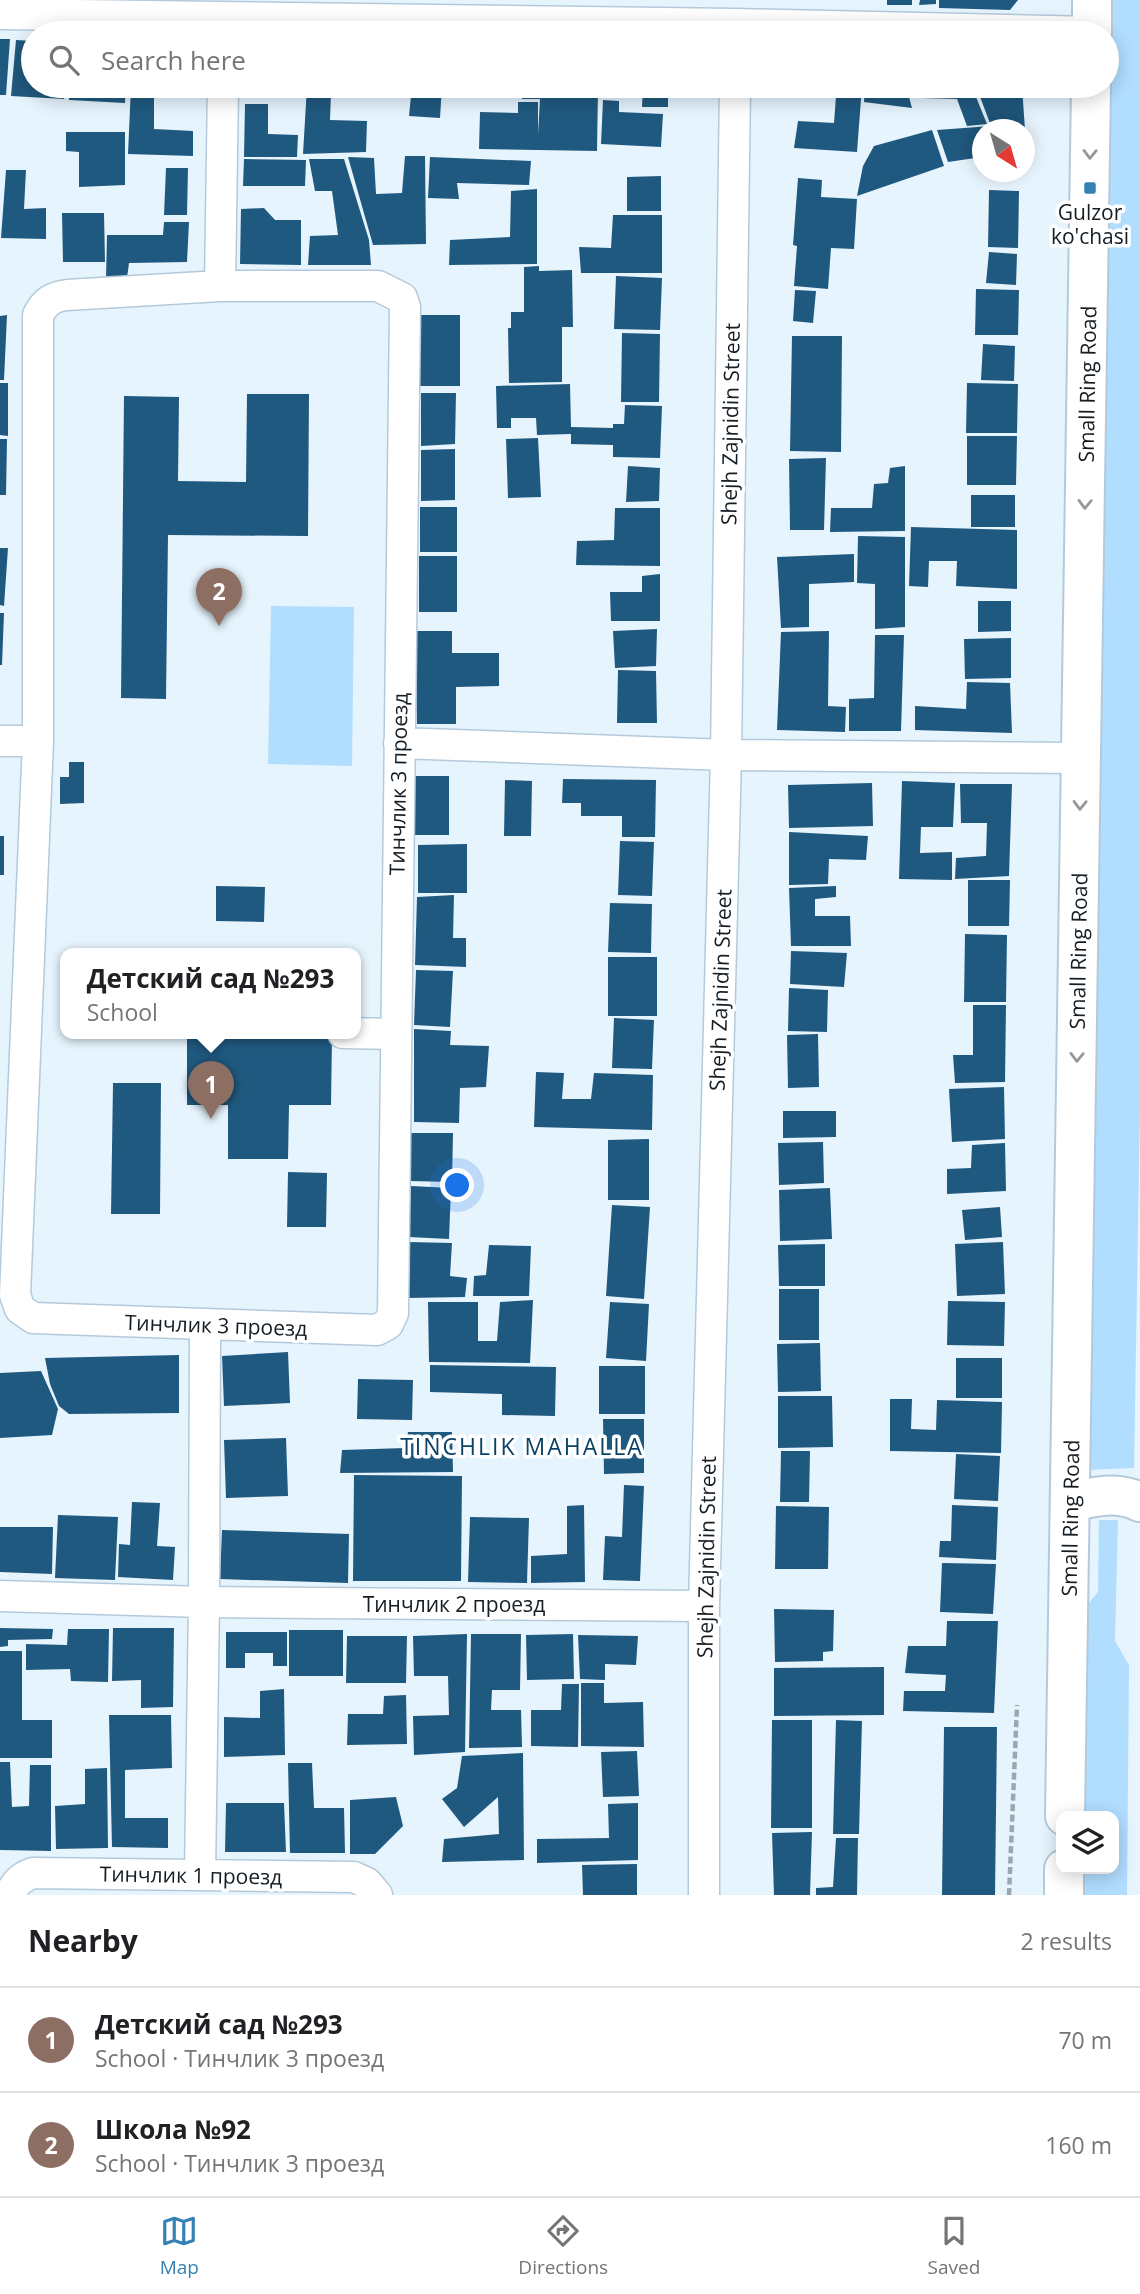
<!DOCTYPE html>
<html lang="en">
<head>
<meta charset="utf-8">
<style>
	body { margin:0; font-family:"Open Sans",sans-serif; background:#f6f6f6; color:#202124 }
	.controls { position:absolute; right:21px; bottom:21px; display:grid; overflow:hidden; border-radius:14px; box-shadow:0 4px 18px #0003 }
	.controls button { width:63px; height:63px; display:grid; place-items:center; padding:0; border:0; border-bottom:2px solid #e0e0e0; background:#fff; color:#202124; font:35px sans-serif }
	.compass { position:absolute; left:972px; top:119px; width:63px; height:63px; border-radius:50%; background:#fff; box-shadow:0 4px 18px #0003; rotate:143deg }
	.you { position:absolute; left:458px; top:1186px; width:24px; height:24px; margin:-18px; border:5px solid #fff; border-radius:50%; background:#1a73e8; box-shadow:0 0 0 10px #1a73e833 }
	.badge { display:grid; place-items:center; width:46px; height:46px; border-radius:50%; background:#3681b4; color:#fff; font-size:23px; font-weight:700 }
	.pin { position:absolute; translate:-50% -58px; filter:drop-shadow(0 2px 4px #0008) }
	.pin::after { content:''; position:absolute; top:37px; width:24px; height:21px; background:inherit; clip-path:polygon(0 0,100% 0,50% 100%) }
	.popup { position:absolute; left:60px; top:948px; width:301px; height:91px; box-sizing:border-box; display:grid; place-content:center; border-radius:14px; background:#fff; filter:drop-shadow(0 2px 5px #0005); font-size:23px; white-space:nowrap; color:#757577 }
	.popup b { font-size:26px; color:#202124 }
	.popup::after { content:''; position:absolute; left:50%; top:100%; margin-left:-14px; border:14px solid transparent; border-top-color:#fff }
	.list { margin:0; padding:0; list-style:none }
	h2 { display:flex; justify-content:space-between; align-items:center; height:91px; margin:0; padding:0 28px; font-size:30px }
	h2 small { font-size:23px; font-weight:400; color:#757577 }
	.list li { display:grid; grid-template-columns:46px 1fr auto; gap:21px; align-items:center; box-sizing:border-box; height:105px; padding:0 28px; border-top:2px solid #e0e0e0 }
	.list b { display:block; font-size:26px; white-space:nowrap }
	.list p { margin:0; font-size:23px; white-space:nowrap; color:#757577 }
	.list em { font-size:23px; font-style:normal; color:#757577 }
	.icon { flex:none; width:38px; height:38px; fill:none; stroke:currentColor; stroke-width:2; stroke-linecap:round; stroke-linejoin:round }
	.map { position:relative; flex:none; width:1140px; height:1895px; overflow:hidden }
	.search { position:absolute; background:#fff; box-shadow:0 4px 18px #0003; left:21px; right:21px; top:21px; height:77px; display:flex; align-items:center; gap:18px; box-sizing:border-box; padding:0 24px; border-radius:38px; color:#757577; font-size:26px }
	.sheet { height:301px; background:#fff }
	nav { display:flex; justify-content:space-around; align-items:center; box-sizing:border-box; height:98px; border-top:2px solid #e0e0e0; background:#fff; font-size:19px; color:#757577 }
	nav a { display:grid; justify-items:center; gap:4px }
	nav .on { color:#3681b4 }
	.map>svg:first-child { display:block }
	.green { fill:#b1ddff }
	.building { fill:#20597f }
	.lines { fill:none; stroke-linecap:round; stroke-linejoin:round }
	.minor-casing { stroke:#b4cadb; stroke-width:33 }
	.highway-casing { stroke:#b4cadb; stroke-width:42 }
	.path { stroke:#9ba7b0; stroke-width:4.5; stroke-dasharray:7 3.5; stroke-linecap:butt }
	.minor { stroke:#fff; stroke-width:30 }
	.highway { stroke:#fff; stroke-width:38 }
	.oneway { stroke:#96999c }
	.poi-dot { fill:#3681b4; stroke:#fff; stroke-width:2.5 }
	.labels { text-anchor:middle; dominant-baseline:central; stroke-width:7; stroke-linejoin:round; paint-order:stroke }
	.poi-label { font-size:21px; fill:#151d24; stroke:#fff }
	.street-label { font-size:21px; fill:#151d24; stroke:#fff }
	.neighbourhood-label { font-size:23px; letter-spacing:2px; fill:#0b4265; stroke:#fff }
</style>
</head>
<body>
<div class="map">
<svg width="1140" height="1895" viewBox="0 0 1140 1895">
	<rect width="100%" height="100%" fill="#e6f4fe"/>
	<path class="green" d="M1112,0H1140V1105L1134,1468L1086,1470Z
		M271,606L354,607L352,766L268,764Z
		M1099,1520H1118L1115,1641L1129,1665L1127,1895H1081L1082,1869H1114V1816H1082L1084,1609L1098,1592Z"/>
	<path class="building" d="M887,0H912V5H887Z
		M920,0H936V4L919,5Z
		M939,0H1018L1010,10L939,8Z
		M0,39H10L6,95H0Z
		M16,40L33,41V86H65L64,99L11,96Z
		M70,86H126L125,103L69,100Z
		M131,86H191V97H154V129L193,131V156L128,154Z
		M236,86H265L264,94L236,91Z
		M307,86H367V92L331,93L330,120L367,121L366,152L303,154Z
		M412,86H442L440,118L409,116Z
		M522,86H542V89L598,90L597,151L479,149L480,112L518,113V102H538V134L540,99H522Z
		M643,86H668V107H642Z
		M799,86H862L857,152L794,148L798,121L834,123L836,96L798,95Z
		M865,86H906L912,108L864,102Z
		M917,86H975L974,92L987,124L967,126L957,99L922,98Z
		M979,86H1022L1025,130H982V157L948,162L937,130L991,126L979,94Z
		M603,100L619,101V112L663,114L661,147L601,144Z
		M245,104H268V134L298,135L297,157H244Z
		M932,130L944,166L857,196L863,166L874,146Z
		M66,132H125V185L79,187V152L66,151Z
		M405,156H425L426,244L373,245L348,157L374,158L376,194L402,193Z
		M430,157L531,161L529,185L457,183L459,199L428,198Z
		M244,159L306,160L305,186H243Z
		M309,159H344L369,240L371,265H308L310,236L338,235L332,191H315Z
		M166,168H188L187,215H164Z
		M6,170H26L24,209L46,208V239L1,238Z
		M661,176V211H627V177Z
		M798,178L822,180L821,197L857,199L854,249L831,248L828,289L794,286L797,246L793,245Z
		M537,189V264L449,265L450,240L510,237L511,191Z
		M989,190L1019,191L1018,248L988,247Z
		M264,208L275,220H301V265L240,264L241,209Z
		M62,213H104L105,262H63Z
		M613,215H662V273H581L579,247L611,248Z
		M164,222H189L187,262L129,263L127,278L106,279L107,235H163Z
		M989,252L1017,254L1016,285L986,283Z
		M539,266V271L572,270L573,327H562V382L509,383L508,328H511V312H524V267Z
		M616,276L662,278L660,330L614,329Z
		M976,289L1019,290L1018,335H975Z
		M795,290L816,291L813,323L793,321Z
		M7,315L4,380H0V316Z
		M420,315H460V386H420Z
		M622,333L660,334L659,402H621Z
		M792,336H842L841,452L790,451Z
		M983,344L1015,346L1014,381L981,380Z
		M0,383H8V436L0,435Z
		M967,383L1018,384L1017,433H966Z
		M570,384L571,427L613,428V424H624L625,405L662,406L660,458L613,457V445L571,444V434L537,435L536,418H511V428H497L496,386Z
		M421,393H456L455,444L421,446Z
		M247,394H309L308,536L168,535L166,699L121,698L124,396L179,397L178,481L246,482Z
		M967,436H1017L1016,485H967Z
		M538,438L541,497L508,498L506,439Z
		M0,439H7L6,495H0Z
		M455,449V500L421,501V450Z
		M826,458L824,530H790L789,459Z
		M628,466L660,468L659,501L626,502Z
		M905,466V531L830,532L831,508H872L874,484L888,483L890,468Z
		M971,495H1015V527H971Z
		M420,507H457V552H420Z
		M615,508H660V566L576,565L577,541L614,540Z
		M911,527L1017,530V589L956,586L957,561H929L928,587L909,586Z
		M858,536L905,537V627L875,629V584L857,583Z
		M0,548H8L4,606L0,605Z
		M854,554V582L809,584V627L781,628L777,557Z
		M419,556H457V612H419Z
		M660,574V621H611L610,592H642V576Z
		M978,601H1011V631L978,632Z
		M0,613H4L2,665H0Z
		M657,629L656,666L615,668L613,631Z
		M415,631H452V653H499V686L456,687V724H417Z
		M829,631L828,706L846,707L845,732L777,730L781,632Z
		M875,635H904L901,731H849V699L874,698Z
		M1011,638V678L965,679L964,639Z
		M618,670L656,671L657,723H617Z
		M967,682L1010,683L1012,733L915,730V706L966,709Z
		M69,762H84V803L60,804V777H69Z
		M411,776H449V835H412Z
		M563,779L656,780L655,837H622V816H581V803H562Z
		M505,780L532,781L531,836H504Z
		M902,781L955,783L953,827H921L920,853L952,852V880L899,879Z
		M872,783L873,826L789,828L788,785Z
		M960,784H1012L1009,876L955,879L956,858L986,856L987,823H961Z
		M789,832L868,836L866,860L829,859L828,884L789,885Z
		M0,836H4V875H0Z
		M620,841L654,842L652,896L618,895Z
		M467,844V893H418V845Z
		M968,880H1010L1009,926H968Z
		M216,886L265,887L264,922L216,921Z
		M836,886V897L815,899V916H850L851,946H791L789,888Z
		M454,895L453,938H466V967L415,965L417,897Z
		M610,903L652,904L651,953L608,952Z
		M965,934L1007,935L1006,1002H964Z
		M791,951L847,953L844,987L790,984Z
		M608,957H657V1016H608Z
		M416,970L453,971L450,1027L414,1025Z
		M789,988L828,990L827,1032L788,1031Z
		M973,1005H1006L1005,1082L955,1083L953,1055H973Z
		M614,1018L654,1020L652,1069L612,1068Z
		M414,1029L451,1031L450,1045L489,1046L486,1087L460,1088L459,1123L414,1122Z
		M818,1034L819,1087L788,1088L787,1035Z
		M187,1036H332L331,1105H289L288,1159H228V1105H187Z
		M536,1072L564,1073L562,1099H591L594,1073L653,1075L652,1130L534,1127Z
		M113,1083H161L160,1214H111Z
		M1004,1087L1005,1139L952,1142L949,1089Z
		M783,1111H836V1137L783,1138Z
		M411,1133H453L452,1182L409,1181Z
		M649,1139V1200H608V1140Z
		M823,1142L824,1183L779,1185L778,1143Z
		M1005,1143L1006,1191L947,1194V1169L971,1168L972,1145Z
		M288,1172L327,1173L326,1227H287Z
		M411,1186L451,1188L449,1239L409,1237Z
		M830,1188L832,1239L780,1241L779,1190Z
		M612,1205L650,1207L644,1299L606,1296Z
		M1000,1207L1002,1237L965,1240L962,1210Z
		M408,1242L452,1243L450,1276L467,1278L465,1297L406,1298Z
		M1003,1242L1005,1294L957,1296L955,1244Z
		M825,1244V1286H779L778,1245Z
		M489,1245L531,1246L529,1296H473L474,1276L486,1275Z
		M779,1289H819V1340H779Z
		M533,1300L530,1363L429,1362L428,1302H478V1341H497L500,1302Z
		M948,1301L1005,1302L1004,1346L947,1345Z
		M610,1302L649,1304L646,1361L606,1358Z
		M820,1343L821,1391L778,1392L777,1344Z
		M288,1352L290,1403L224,1406L222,1356Z
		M179,1355V1413L69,1414L59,1406L50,1384L45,1358Z
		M956,1358H1002V1398H956Z
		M430,1365L556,1367L555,1416L502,1415V1394L430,1392Z
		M599,1366H645V1414H599Z
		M41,1371L58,1409L52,1435L0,1438V1373Z
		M358,1379L413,1380L412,1420L357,1419Z
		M778,1396H832L833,1447L778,1448Z
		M890,1399H912L911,1429L936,1430L937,1400L1002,1402L1001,1453L890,1451Z
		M603,1419H644V1473L604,1474Z
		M408,1432H452L453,1472L340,1473L342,1450L405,1448Z
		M286,1438L288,1496L226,1498L224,1440Z
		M781,1451H810L809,1502H780Z
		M956,1454L1000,1456L998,1501L954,1499Z
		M354,1475L462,1476L461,1581H353Z
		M624,1485L644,1486L640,1581L603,1580L605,1536L622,1537Z
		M132,1502L160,1503L157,1546L175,1547L173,1580L118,1577L119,1544L130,1545Z
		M584,1505L585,1582L531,1583V1556L567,1554V1506Z
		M952,1505L998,1507L996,1560L939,1557L940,1541H951Z
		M776,1506L829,1507L828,1569H775Z
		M58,1515L118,1517L115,1580L55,1578Z
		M470,1517L529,1518L527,1583L468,1582Z
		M0,1527H53L52,1574L0,1572Z
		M222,1530L349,1534L348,1583L220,1579Z
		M942,1563L996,1564L993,1614L940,1612Z
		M774,1609L834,1610L833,1651L823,1652V1661L775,1662Z
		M947,1621H998L994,1713L903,1711L904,1691H945L946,1675L905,1673L908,1646H946Z
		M0,1628L53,1629L52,1639L8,1640V1646L0,1647Z
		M113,1628H174L173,1707L141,1708V1680L112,1681Z
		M68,1629H109L108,1682L71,1681L70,1669L26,1670V1644L67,1645Z
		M289,1630H343V1676H289Z
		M226,1632H287V1666H273V1653H245V1668H226Z
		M467,1634L465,1752L414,1755L413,1716L449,1715L448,1676H414L413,1636Z
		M471,1634H521L520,1690H492L491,1710H521L522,1747L469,1748Z
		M573,1634L574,1679L527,1680L526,1635Z
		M578,1635L638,1636L636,1665L605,1664V1680L580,1679Z
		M347,1636H407L406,1683H346Z
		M0,1651H22V1720H52V1758H0Z
		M884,1667V1715L774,1716V1668Z
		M581,1683H604V1703L643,1702L644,1747L581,1746Z
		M562,1684H579L578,1747L531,1746V1710H561Z
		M284,1689L285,1755L224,1757V1717L260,1718V1691Z
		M406,1695L407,1744L347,1745L348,1714H383L384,1696Z
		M109,1715H171L172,1768L125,1770V1818H168V1848L112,1847Z
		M772,1720H812V1828H771Z
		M836,1720L862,1721L859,1834H833Z
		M944,1727H997L995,1895H942Z
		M637,1751L639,1796L603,1797L601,1752Z
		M523,1753L524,1860L442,1862L444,1839L499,1834L498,1797L464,1827L442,1799L457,1788L462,1756Z
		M0,1762H10L12,1807L29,1806L30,1765H51V1851L0,1850Z
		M288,1763H312L314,1808H344L345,1853H290Z
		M107,1768L108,1848L56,1849L55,1806L85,1804V1769Z
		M396,1797L403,1826L375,1854H350V1800Z
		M226,1803H284L286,1852H225Z
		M638,1803V1860L537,1863V1839L609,1838L608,1804Z
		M812,1832L810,1895H774L772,1833Z
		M836,1838H858L857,1895H816V1888L833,1887Z
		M637,1864V1895H583L582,1865Z"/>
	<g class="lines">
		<g class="minor-casing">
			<path id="minor" d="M0,14L735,24L1092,32
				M220,286H378L402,298L405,307L393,1313L388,1324L377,1330L33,1318L20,1309L15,1295L38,741V315C45,302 52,297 67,295Z
				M220,286L223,86
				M0,741H38
				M399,743L726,755L1081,758
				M343,1033L396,1034
				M0,1596L204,1602L704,1606
				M200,1874L204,1602L205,1325
				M10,1895C15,1883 21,1877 33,1873L354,1877L367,1883L377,1895
				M704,1895V1606L726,755L735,86"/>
		</g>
		<g class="highway-casing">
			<path id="highway" d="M1092,33V0
				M1070,1503C1093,1496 1117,1491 1140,1502
				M1065,1816L1091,86
				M1064,1895V1869"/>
		</g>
		<path class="path" d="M1009,1895L1017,1705"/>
		<use href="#minor" class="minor"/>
		<use href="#highway" class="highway"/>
	</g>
	<defs><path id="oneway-chevron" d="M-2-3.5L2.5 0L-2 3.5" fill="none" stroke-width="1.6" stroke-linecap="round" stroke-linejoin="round" transform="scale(1.75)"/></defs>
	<g class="oneway">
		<use href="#oneway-chevron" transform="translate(1090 154) rotate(91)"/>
		<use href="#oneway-chevron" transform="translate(1085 504) rotate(91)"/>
		<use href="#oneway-chevron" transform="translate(1080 805) rotate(91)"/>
		<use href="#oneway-chevron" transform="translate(1077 1057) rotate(91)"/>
	</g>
	<rect class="poi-dot" x="1083" y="181" width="14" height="14" rx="3.5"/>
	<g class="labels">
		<g class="poi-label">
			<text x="1090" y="212">Gulzor<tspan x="1090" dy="24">ko'chasi</tspan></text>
		</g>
		<g class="street-label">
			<text transform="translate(1087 384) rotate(-89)">Small Ring Road</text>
			<text transform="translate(730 424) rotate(-89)">Shejh Zajnidin Street</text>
			<text transform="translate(398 784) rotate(-89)">Тинчлик 3 проезд</text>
			<text transform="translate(1078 951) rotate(-89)">Small Ring Road</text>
			<text transform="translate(720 990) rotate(-88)">Shejh Zajnidin Street</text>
			<text transform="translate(216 1325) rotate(2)">Тинчлик 3 проезд</text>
			<text transform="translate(1070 1518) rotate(-89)">Small Ring Road</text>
			<text transform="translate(706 1557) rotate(-89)">Shejh Zajnidin Street</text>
			<text x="454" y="1604">Тинчлик 2 проезд</text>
			<text transform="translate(191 1875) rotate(1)">Тинчлик 1 проезд</text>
		</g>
		<g class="neighbourhood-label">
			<text x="522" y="1446">TINCHLIK MAHALLA</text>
		</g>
	</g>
</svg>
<div class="controls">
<button><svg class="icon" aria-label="layers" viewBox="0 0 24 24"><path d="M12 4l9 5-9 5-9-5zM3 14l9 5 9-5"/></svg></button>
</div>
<svg class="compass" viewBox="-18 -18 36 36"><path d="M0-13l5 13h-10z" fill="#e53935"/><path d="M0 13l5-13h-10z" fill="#757577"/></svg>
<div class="you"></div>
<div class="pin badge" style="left:211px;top:1119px;background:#8d6e63">1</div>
<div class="popup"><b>Детский сад №293</b>School</div>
<div class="pin badge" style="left:219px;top:626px;background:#8d6e63">2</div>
<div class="search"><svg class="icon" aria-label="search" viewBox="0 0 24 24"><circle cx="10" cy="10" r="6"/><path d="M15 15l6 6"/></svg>Search here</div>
</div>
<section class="sheet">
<h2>Nearby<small>2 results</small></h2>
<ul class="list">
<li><span class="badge" style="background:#8d6e63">1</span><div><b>Детский сад №293</b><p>School · Тинчлик 3 проезд</p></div><em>70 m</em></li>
<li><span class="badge" style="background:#8d6e63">2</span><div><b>Школа №92</b><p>School · Тинчлик 3 проезд</p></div><em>160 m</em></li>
</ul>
</section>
<nav>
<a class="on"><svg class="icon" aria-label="map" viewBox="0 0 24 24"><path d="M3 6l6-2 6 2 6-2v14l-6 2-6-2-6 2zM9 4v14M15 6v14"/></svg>Map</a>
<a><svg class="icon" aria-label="directions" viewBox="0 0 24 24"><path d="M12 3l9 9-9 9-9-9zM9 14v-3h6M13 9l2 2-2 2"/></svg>Directions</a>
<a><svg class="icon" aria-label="saved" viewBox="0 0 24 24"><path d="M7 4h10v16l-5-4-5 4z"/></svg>Saved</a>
</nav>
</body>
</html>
